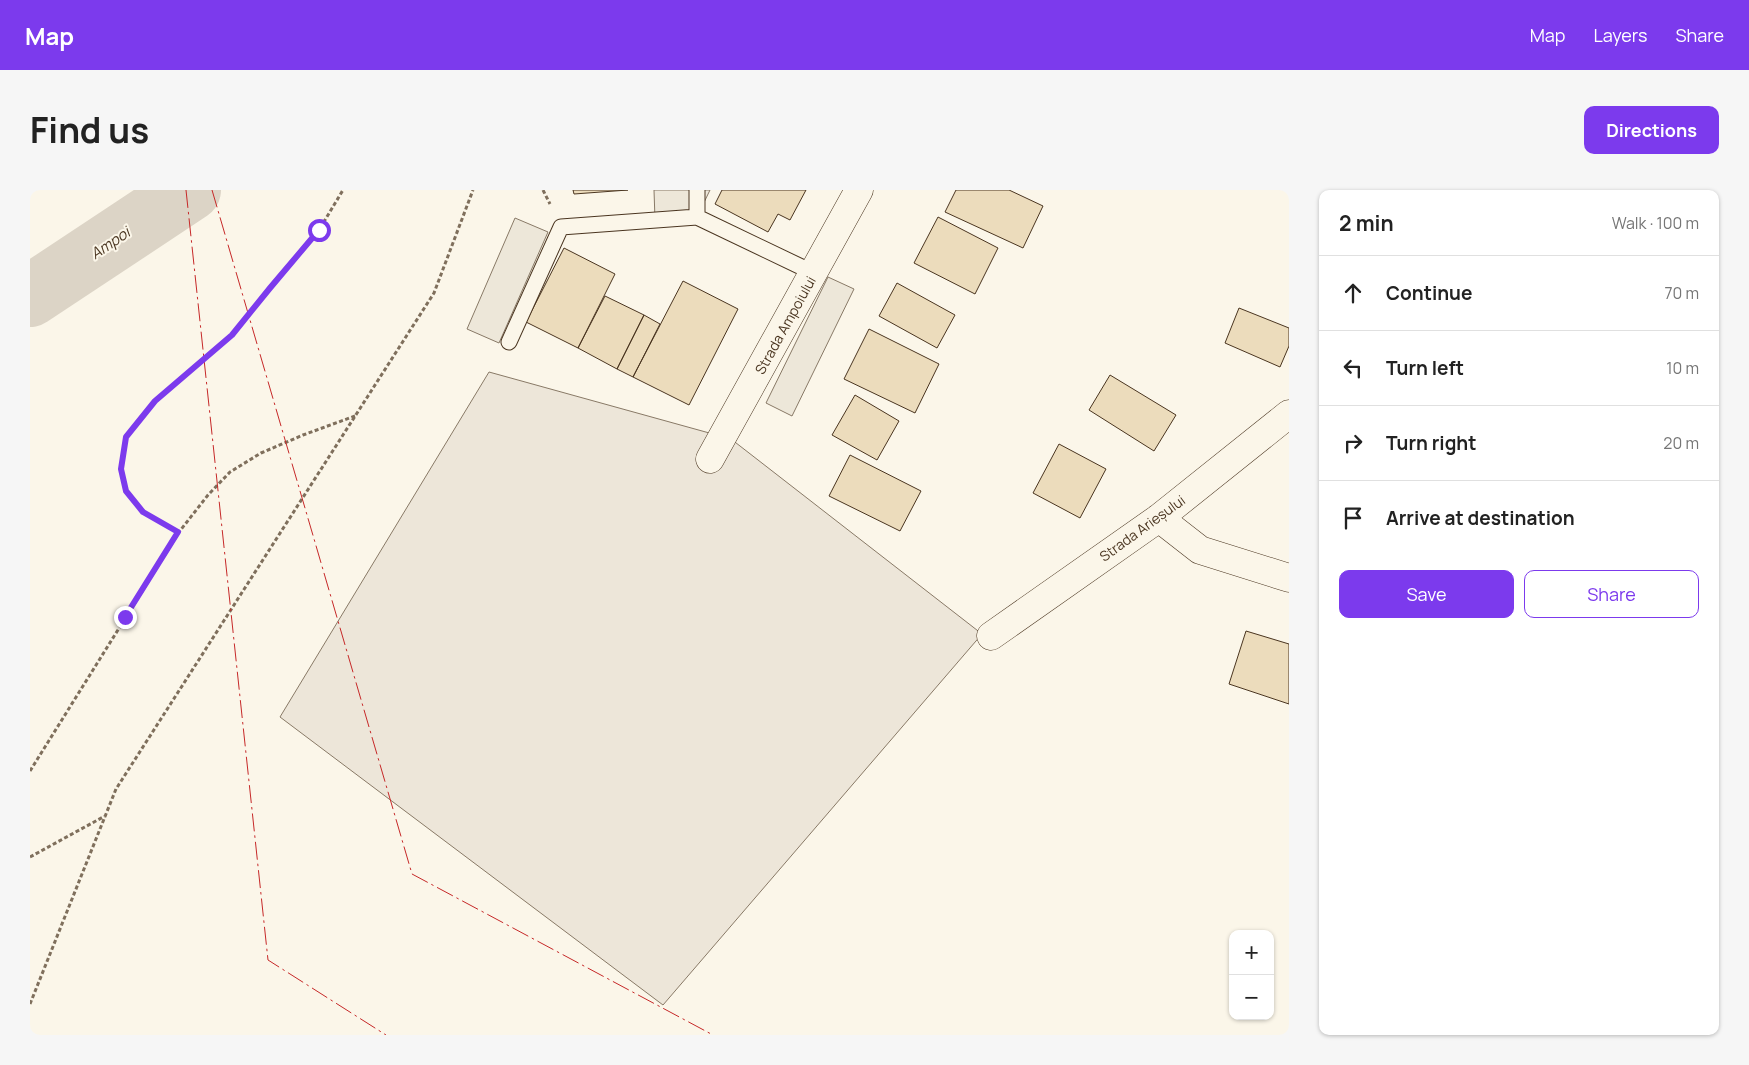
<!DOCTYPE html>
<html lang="en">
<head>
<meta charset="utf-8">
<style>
	body { margin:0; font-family:Manrope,sans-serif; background:#f6f6f6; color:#222 }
	.controls { position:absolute; right:15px; bottom:15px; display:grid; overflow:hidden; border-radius:10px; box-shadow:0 1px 4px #0004 }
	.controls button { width:45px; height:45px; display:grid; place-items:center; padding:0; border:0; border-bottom:1px solid #e0e0e0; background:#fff; color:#222; font:25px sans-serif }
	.stop { position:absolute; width:15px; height:15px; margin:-11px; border:4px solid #7c3aed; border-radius:50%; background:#fff }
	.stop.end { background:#7c3aed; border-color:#fff; box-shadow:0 1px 5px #0008 }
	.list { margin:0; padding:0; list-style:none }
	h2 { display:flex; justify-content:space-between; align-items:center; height:65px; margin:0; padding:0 20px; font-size:21px }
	h2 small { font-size:16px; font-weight:400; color:#767676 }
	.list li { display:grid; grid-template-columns:32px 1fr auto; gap:15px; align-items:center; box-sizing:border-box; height:75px; padding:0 20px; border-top:1px solid #e0e0e0 }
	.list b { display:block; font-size:19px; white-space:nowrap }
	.list em { font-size:16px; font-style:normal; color:#767676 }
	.actions { display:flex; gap:10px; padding:15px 20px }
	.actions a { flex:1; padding:11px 0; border:1px solid #7c3aed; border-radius:10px; text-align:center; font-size:18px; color:#7c3aed }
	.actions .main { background:#7c3aed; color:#fff }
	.icon { flex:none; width:28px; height:28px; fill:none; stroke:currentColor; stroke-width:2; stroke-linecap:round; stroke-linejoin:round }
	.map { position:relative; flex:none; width:1259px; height:845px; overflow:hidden; border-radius:10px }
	header { display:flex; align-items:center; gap:30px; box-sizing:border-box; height:70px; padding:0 25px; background:#7c3aed; color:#fff }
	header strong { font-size:24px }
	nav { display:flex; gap:28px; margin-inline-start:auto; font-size:18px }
	.intro { display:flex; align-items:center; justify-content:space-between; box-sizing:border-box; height:120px; padding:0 30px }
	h1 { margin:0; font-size:35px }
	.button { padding:12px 22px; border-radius:10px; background:#7c3aed; color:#fff; font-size:18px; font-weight:700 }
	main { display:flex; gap:30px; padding:0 30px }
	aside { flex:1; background:#fff; border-radius:10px; box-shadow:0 1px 4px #0004 }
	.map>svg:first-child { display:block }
	.green { fill:#ede6d9; stroke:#887966 }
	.parking { fill:#ede7d9; stroke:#887966 }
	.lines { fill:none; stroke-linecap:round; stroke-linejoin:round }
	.river { stroke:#dcd4c6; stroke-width:62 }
	.building { fill:#ecdcbc; stroke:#4a3520 }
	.service-casing { stroke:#4a3520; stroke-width:17 }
	.minor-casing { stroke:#4a3520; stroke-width:29 }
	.path { stroke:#7f6f5c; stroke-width:3; stroke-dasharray:4 2.5; stroke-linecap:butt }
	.service { stroke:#fbf6e9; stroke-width:15 }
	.minor { stroke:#fbf6e9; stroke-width:28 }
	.power { stroke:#c62828; stroke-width:1; stroke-dasharray:18 4 2.5 4; stroke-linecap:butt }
	.route { stroke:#7c3aed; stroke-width:6 }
	.labels { text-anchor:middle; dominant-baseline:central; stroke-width:4; stroke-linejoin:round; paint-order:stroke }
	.street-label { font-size:14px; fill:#4a3520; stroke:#fbf6e9 }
	.water-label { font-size:15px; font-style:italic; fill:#4a3520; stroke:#fbf6e9 }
</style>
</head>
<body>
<header>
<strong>Map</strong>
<nav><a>Map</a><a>Layers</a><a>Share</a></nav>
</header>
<div class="intro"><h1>Find us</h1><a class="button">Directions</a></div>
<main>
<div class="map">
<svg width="1259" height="845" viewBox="0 0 1259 845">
	<rect width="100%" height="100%" fill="#fbf6e9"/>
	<path class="green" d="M459,182L701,249L952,444L633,815L250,527Z"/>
	<path class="parking" d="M624,0H680L667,27L625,30Z
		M485,28L518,42L469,153L437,139Z
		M798,87L824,99L762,226L736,213Z"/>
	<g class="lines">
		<path class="river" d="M0,106L160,0"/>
	</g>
	<path class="building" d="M543,0H598L544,4Z
		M692,0H776L760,30L748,24L738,42L685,14Z
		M926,0H979L1013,16L993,58L915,22Z
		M908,27L968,58L945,104L884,73Z
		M534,58L585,84L548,158L496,132Z
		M653,91L708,119L659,215L603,187Z
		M867,93L925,125L907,158L849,126Z
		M575,106L614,125L587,179L548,158Z
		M1209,118L1259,138V156L1250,177L1195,153Z
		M614,125L630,134L603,187L587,179Z
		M839,139L909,174L885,223L814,189Z
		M1080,185L1146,225L1124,261L1059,220Z
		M825,205L869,231L847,270L802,245Z
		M1029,254L1076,279L1050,328L1003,303Z
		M820,265L891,301L870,341L799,306Z
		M1216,441L1259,454V514L1199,494Z"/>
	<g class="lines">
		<g class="service-casing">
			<path id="service" d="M667,0V27
				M479,152L531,37L667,27L784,83"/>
		</g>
		<g class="minor-casing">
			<path id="minor" d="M680,269L829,0
				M1129,328L1170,360L1259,388
				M961,446L1129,328L1259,224"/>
		</g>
		<path class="path" d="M513,0L520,14
			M149,342L113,322L96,301L91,279L96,247L125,211L202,145L240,98L289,40L313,0
			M0,581L149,342L178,305L200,282L231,263L273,245L325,226
			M0,667L75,626
			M0,814L86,599L404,103L443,0"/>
		<use href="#service" class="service"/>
		<use href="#minor" class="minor"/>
		<path class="power" d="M156,0L238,770L356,845
			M182,0L382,684L683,845"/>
	</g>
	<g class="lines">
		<path class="route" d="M95,427L148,342L113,322L96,301L91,279L96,247L125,211L202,145L240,98L289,40"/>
	</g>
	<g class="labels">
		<g class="street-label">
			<text transform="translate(755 135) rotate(-61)">Strada Ampoiului</text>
			<text transform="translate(1112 338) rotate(-36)">Strada Arieșului</text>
		</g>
		<g class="water-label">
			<text transform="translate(80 53) rotate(-34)">Ampoi</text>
		</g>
	</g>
</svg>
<div class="controls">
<button>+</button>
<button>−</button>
</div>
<div class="stop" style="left:289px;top:40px"></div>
<div class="stop end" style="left:95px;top:427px"></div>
</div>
<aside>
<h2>2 min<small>Walk · 100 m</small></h2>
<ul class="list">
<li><svg class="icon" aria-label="ahead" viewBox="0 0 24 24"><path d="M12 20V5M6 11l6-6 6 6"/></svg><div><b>Continue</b></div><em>70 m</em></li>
<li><svg class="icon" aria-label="left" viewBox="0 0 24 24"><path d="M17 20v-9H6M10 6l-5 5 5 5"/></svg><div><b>Turn left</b></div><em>10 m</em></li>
<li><svg class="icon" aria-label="right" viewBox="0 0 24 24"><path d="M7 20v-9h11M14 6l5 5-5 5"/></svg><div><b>Turn right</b></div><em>20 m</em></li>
<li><svg class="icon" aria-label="arrive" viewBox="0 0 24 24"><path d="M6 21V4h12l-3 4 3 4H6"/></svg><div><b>Arrive at destination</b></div></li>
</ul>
<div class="actions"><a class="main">Save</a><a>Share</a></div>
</aside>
</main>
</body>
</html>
